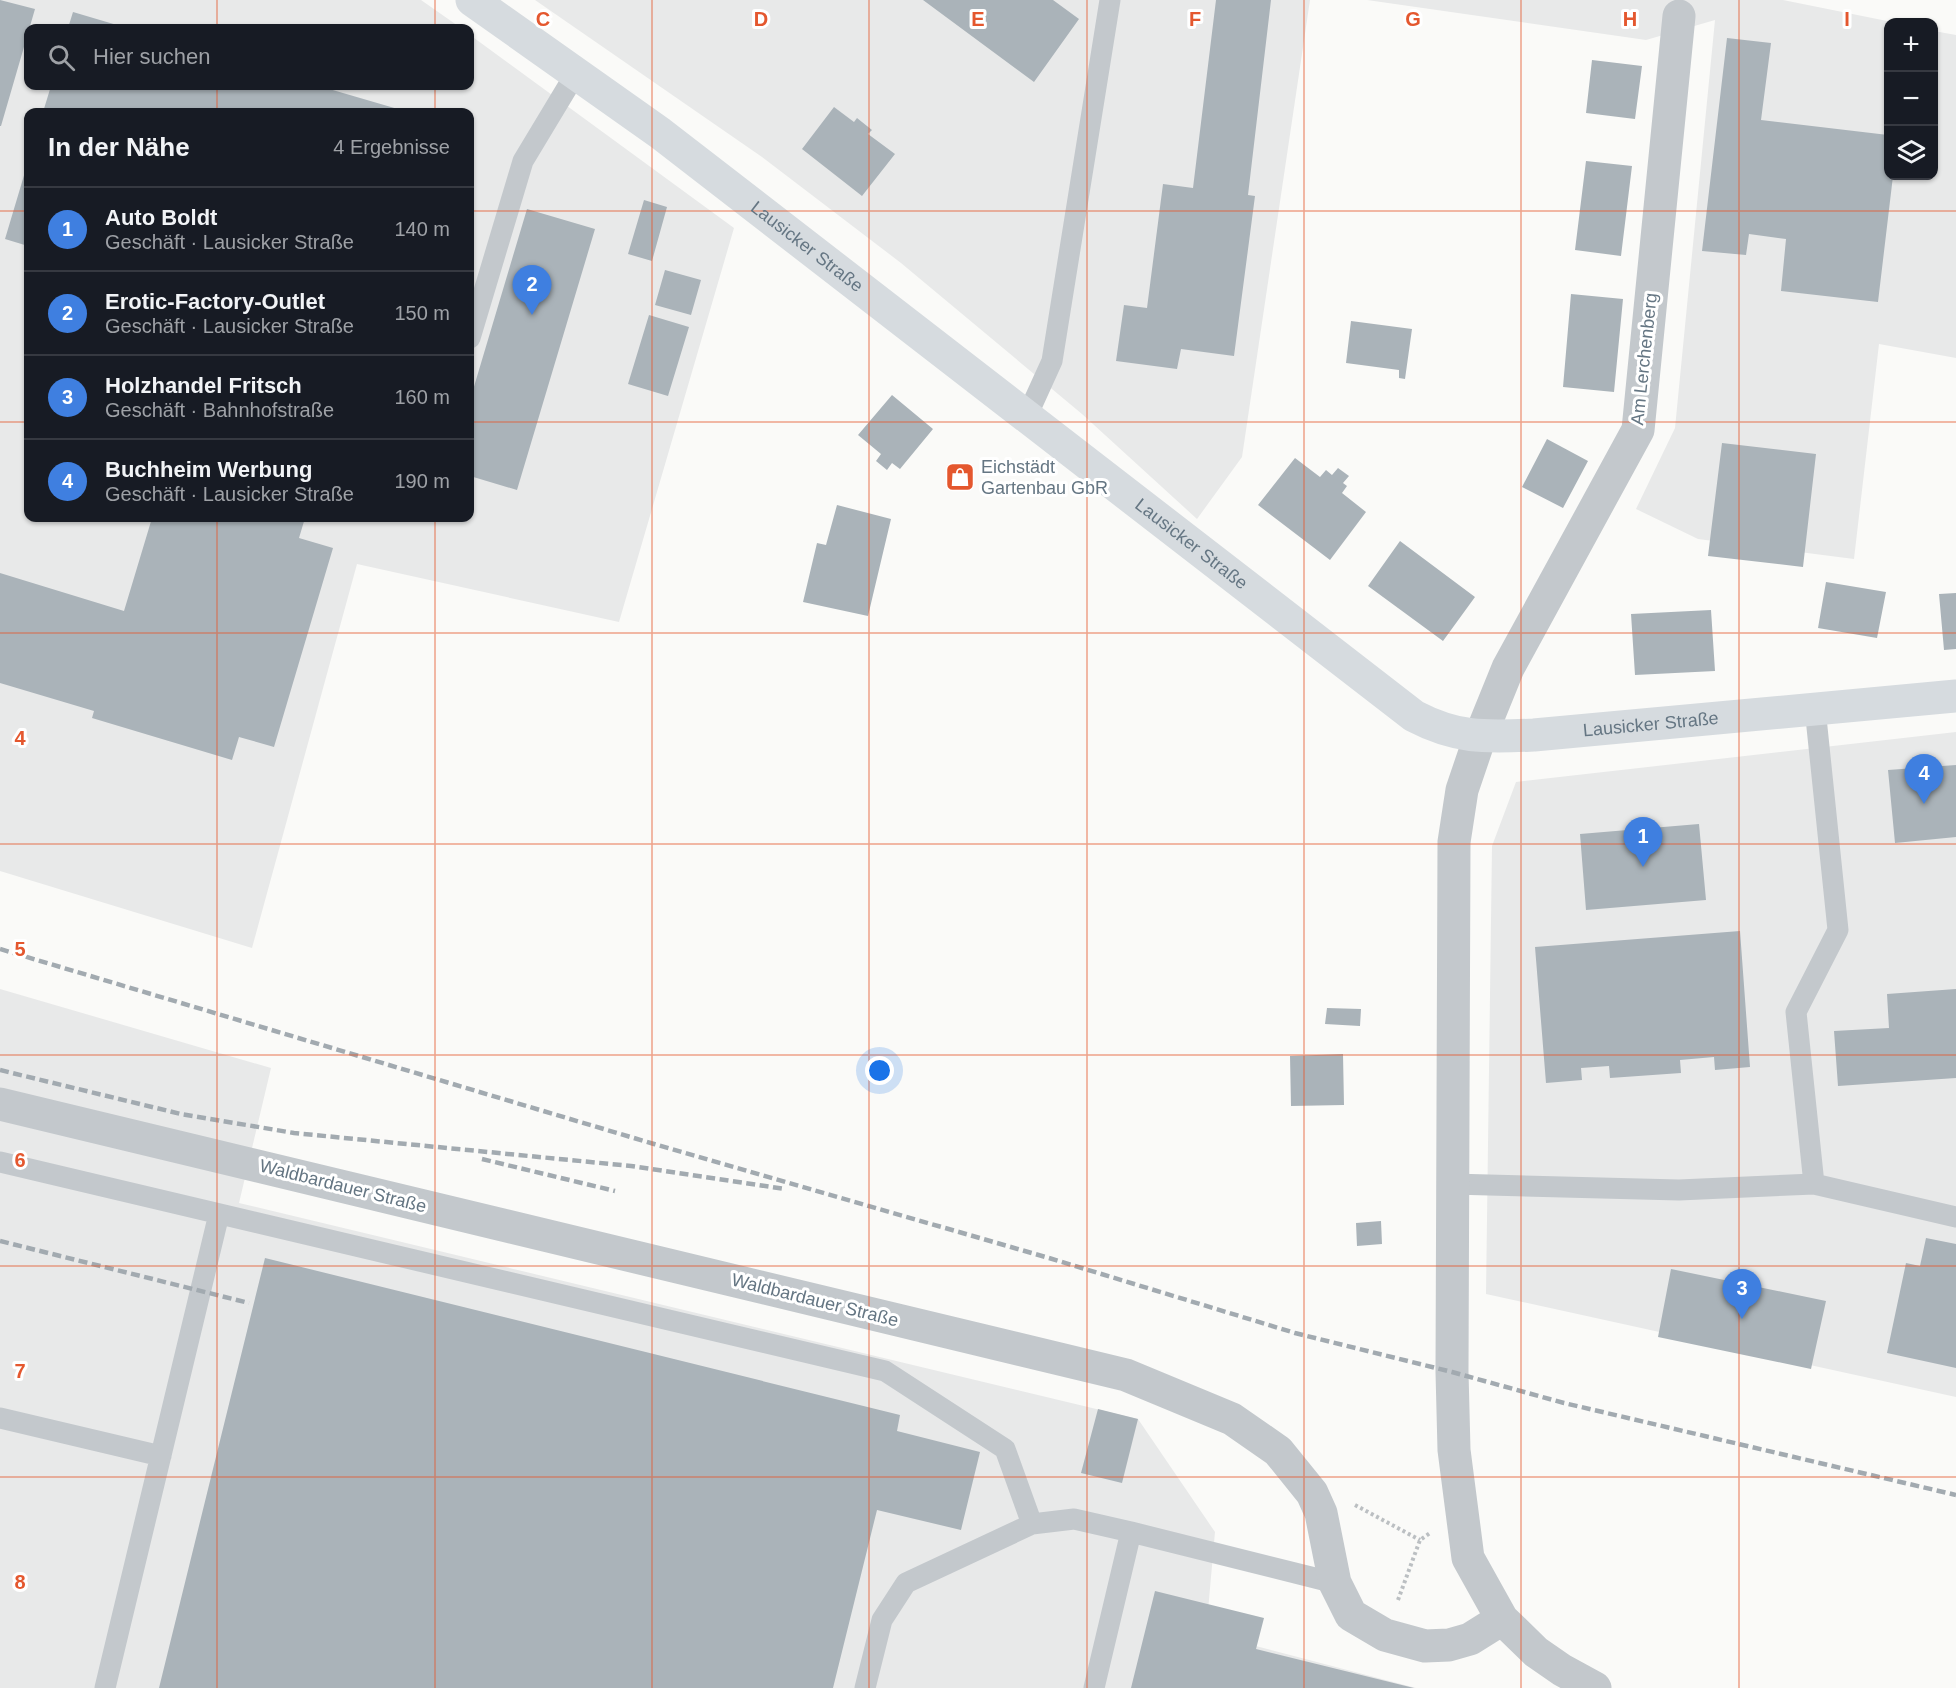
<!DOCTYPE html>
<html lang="de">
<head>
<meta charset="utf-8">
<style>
	body { margin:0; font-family:Arial,sans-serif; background:#242831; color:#f1f3f6 }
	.controls { position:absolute; right:18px; top:18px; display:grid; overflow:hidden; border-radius:12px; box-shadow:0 2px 4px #0004 }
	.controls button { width:54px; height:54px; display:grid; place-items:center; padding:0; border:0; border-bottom:2px solid #363941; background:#171b24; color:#f1f3f6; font:30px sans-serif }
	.you { position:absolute; left:880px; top:1071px; width:21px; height:21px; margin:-15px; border:4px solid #fff; border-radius:50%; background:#1a73e8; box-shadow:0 0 0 9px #1a73e833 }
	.badge { display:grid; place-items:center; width:39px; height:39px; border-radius:50%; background:#e4572e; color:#fff; font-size:20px; font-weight:700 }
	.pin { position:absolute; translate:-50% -50px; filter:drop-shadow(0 2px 3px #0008) }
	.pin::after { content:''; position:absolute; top:32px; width:21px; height:18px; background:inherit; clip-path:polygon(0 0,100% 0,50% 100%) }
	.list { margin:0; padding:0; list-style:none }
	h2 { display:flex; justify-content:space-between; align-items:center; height:78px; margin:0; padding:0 24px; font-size:26px }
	h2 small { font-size:20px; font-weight:400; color:#9ea1a6 }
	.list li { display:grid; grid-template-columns:39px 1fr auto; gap:18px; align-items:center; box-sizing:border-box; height:84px; padding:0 24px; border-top:2px solid #363941 }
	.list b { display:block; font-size:22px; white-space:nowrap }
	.list p { margin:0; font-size:20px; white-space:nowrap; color:#9ea1a6 }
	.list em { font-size:20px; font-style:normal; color:#9ea1a6 }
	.icon { flex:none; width:33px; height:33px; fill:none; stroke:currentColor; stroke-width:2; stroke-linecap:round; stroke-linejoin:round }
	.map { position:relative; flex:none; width:1956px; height:1688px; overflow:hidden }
	.search { position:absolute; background:#171b24; box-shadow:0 2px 4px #0004; left:24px; top:24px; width:450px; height:66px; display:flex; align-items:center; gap:15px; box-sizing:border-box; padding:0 21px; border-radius:12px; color:#9ea1a6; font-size:22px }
	.panel { position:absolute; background:#171b24; box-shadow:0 2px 4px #0004; left:24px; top:108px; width:450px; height:414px; border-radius:12px }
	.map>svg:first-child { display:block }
	.built { fill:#e8e9e9; fill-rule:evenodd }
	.building { fill:#aab3b9 }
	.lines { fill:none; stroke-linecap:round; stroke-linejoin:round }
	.path { stroke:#bbbfc2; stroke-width:4; stroke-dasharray:3 3; stroke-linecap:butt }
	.lane { stroke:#c3c8cc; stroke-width:21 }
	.street { stroke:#c3c8cc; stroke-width:33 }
	.secondary { stroke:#d6dbdf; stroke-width:33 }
	.rail { stroke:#a2aab0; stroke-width:4.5; stroke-dasharray:9 4.5; stroke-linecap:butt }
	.grid { fill:none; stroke:#e4572e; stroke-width:1.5; stroke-opacity:0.55 }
	.labels { text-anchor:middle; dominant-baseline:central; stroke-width:6; stroke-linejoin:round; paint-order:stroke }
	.street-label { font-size:18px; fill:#657683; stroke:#fff }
	.poi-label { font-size:18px; fill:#657683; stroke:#fff; text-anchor:start }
	.grid-label { font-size:20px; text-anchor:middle; font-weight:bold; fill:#e4572e; stroke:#fff; stroke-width:6; stroke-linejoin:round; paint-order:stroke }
</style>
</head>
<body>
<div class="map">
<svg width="1956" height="1688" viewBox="0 0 1956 1688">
	<rect width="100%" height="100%" fill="#fafaf8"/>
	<path class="built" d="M0,0H421L461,28H28V86H470V35L734,228L619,622L357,564L252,948L0,871ZM28,112H470V518H28Z
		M535,0H1310L1242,457L1197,519L1082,414L901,263L762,157Z
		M1367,0H1783L1892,22H1888V176H1934V31L1956,35V358L1879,344L1854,559L1698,539L1636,509L1675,428L1715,20L1646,40Z
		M1956,732V1397L1486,1294L1492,846L1516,782Z
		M0,989L271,1068L239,1203L1138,1419L1215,1532L1206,1633L1416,1688H0Z"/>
	<path class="building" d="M0,0L35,9L1,126H0Z
		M923,0H1053L1079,19L1034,82Z
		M1216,0H1271L1248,195L1255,196L1234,356L1181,349L1177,369L1116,361L1124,305L1147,308L1163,184L1193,188Z
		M73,12L127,28H68Z
		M1727,38L1771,43L1761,120L1888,135V176H1893L1878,302L1781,291L1786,239L1749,234L1746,255L1702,251Z
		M1592,60L1642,66L1635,119L1586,113Z
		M51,86H319L408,112H43Z
		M834,107L854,122L857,118L872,130L868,134L895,154L862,196L802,149Z
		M1586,161L1632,166L1621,256L1575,250Z
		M28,162V246L5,239Z
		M644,200L667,207L652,261L628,254Z
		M527,209L595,229L517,490L470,476V400Z
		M665,270L701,280L691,315L655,305Z
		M1571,294L1623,299L1614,392L1563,387Z
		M649,315L689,327L668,396L628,384Z
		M1351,321L1412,329L1405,379L1399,378V370L1346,363Z
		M892,395L933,429L900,469L892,463L887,470L876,461L881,454L858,435Z
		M1547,439L1588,461L1563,508L1522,487Z
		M1722,443L1816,454L1803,567L1708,556Z
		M1295,458L1320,477L1326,470L1332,475L1338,468L1349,476L1343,483L1347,486L1342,493L1366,512L1330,560L1258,505Z
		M837,505L891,519L868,616L803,602L817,543L826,545Z
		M152,518H305L299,538L333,548L274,747L239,737L232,760L92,718L94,711L0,683V573L124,611Z
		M1400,541L1475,597L1443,641L1368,586Z
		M1826,582L1886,592L1877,638L1818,628Z
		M1956,593V649L1944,650L1939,594Z
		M1711,610L1715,671L1635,675L1631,614Z
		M1956,765V837L1895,843L1888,770Z
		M1699,824L1706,900L1586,910L1580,834Z
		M1740,931L1750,1067L1715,1070L1714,1057L1680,1060L1681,1073L1610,1078L1609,1066L1581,1068L1582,1080L1546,1083L1535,947Z
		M1956,989V1078L1838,1086L1834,1031L1889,1028L1887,994Z
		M1327,1008L1361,1009L1360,1026L1325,1024Z
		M1343,1054L1344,1105L1291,1106L1290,1056Z
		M1381,1221L1382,1244L1357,1246L1356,1223Z
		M1926,1238L1956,1244V1368L1887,1353L1906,1263L1920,1266Z
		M265,1258L900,1415L897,1431L980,1452L961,1530L877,1510L833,1688H159Z
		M1671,1269L1826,1301L1811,1369L1658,1337Z
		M1098,1409L1138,1419L1122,1483L1081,1473Z
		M1155,1591L1264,1618L1256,1649L1414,1688H1131Z"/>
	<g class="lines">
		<path class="path" d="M1355,1505L1420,1540
			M1398,1600L1420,1540L1430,1533"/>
		<path class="lane" d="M470,338L523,161L576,73
			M1027,416L1052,361L1110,0
			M0,1162L885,1371L1005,1449L1032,1524
			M1452,1184L1679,1190L1814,1184L1956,1217
			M1814,1184L1796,1012L1838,930L1815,708
			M0,1418L161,1456
			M105,1688L219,1214
			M865,1688L882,1620L906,1583L1032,1524L1074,1519L1131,1532
			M1094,1688L1131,1532L1335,1583"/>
		<path class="street" d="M0,1104L1126,1375L1232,1419L1278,1451L1312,1493L1321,1513L1335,1583L1351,1615L1385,1635L1425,1646L1449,1645L1470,1639L1502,1619
			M1595,1688L1562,1670L1536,1652L1502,1619L1468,1558L1454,1450L1452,1372L1454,842L1462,790L1480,737L1508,668L1638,430L1679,16"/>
		<path class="secondary" id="s1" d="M472,0L660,133L1414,716C1458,739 1486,737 1534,735L1956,696"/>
		<path class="rail" d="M0,949L654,1144L1049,1258L1295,1333L1452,1372L1564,1403L1956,1495
			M0,1070L181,1114L294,1133L631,1166L785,1189
			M482,1159L615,1191
			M0,1241L249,1303"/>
	</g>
	<path class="grid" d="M217,0V28M435,0V28M652,0V1688M869,0V1688M1087,0V1688M1304,0V1688M1521,0V1688M1739,0V1688M217,86V112M435,86V112M0,211H28M470,211H1956M0,422H28M470,422H1956M217,518V1688M435,518V1688M0,633H1956M0,844H1956M0,1055H1956M0,1266H1956M0,1477H1956"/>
	<defs>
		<g id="shop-square" transform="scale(1.5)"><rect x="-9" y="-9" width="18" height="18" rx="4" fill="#e4572e" stroke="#fff"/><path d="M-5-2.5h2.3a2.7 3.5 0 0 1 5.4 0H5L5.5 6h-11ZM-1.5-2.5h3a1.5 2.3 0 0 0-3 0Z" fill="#fff"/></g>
	</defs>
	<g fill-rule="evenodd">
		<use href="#shop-square" x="960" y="477"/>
	</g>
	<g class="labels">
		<g class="street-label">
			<text stroke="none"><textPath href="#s1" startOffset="416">Lausicker Straße</textPath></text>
			<text transform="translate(1644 359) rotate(-84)">Am Lerchenberg</text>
			<text stroke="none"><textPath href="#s1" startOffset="902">Lausicker Straße</textPath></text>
			<text stroke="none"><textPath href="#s1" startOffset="1424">Lausicker Straße</textPath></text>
			<text transform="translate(343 1186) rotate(14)">Waldbardauer Straße</text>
			<text transform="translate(815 1300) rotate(14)">Waldbardauer Straße</text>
		</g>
		<g class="poi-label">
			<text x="981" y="467">Eichstädt<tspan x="981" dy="21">Gartenbau GbR</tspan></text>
		</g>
	</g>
	<g class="grid-label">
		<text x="543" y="26">C</text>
		<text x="761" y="26">D</text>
		<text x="978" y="26">E</text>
		<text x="1195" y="26">F</text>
		<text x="1413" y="26">G</text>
		<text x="1630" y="26">H</text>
		<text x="1847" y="26">I</text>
		<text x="20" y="745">4</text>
		<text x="20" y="956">5</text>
		<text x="20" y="1167">6</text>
		<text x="20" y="1378">7</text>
		<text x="20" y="1589">8</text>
	</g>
</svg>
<div class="controls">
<button>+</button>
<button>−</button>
<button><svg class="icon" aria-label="layers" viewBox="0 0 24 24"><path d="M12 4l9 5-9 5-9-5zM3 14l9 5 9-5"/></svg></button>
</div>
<div class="you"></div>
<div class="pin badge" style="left:1643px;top:867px;background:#3f7fe0">1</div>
<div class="pin badge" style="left:532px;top:315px;background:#3f7fe0">2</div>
<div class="pin badge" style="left:1742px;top:1319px;background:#3f7fe0">3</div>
<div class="pin badge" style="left:1924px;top:804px;background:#3f7fe0">4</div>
<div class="search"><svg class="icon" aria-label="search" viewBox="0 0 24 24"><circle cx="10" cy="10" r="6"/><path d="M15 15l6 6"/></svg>Hier suchen</div>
<section class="panel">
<h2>In der Nähe<small>4 Ergebnisse</small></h2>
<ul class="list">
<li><span class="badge" style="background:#3f7fe0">1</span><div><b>Auto Boldt</b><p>Geschäft · Lausicker Straße</p></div><em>140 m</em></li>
<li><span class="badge" style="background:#3f7fe0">2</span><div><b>Erotic-Factory-Outlet</b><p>Geschäft · Lausicker Straße</p></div><em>150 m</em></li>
<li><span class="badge" style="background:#3f7fe0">3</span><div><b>Holzhandel Fritsch</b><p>Geschäft · Bahnhofstraße</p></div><em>160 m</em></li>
<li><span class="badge" style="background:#3f7fe0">4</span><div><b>Buchheim Werbung</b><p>Geschäft · Lausicker Straße</p></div><em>190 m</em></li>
</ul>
</section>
</div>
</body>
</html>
